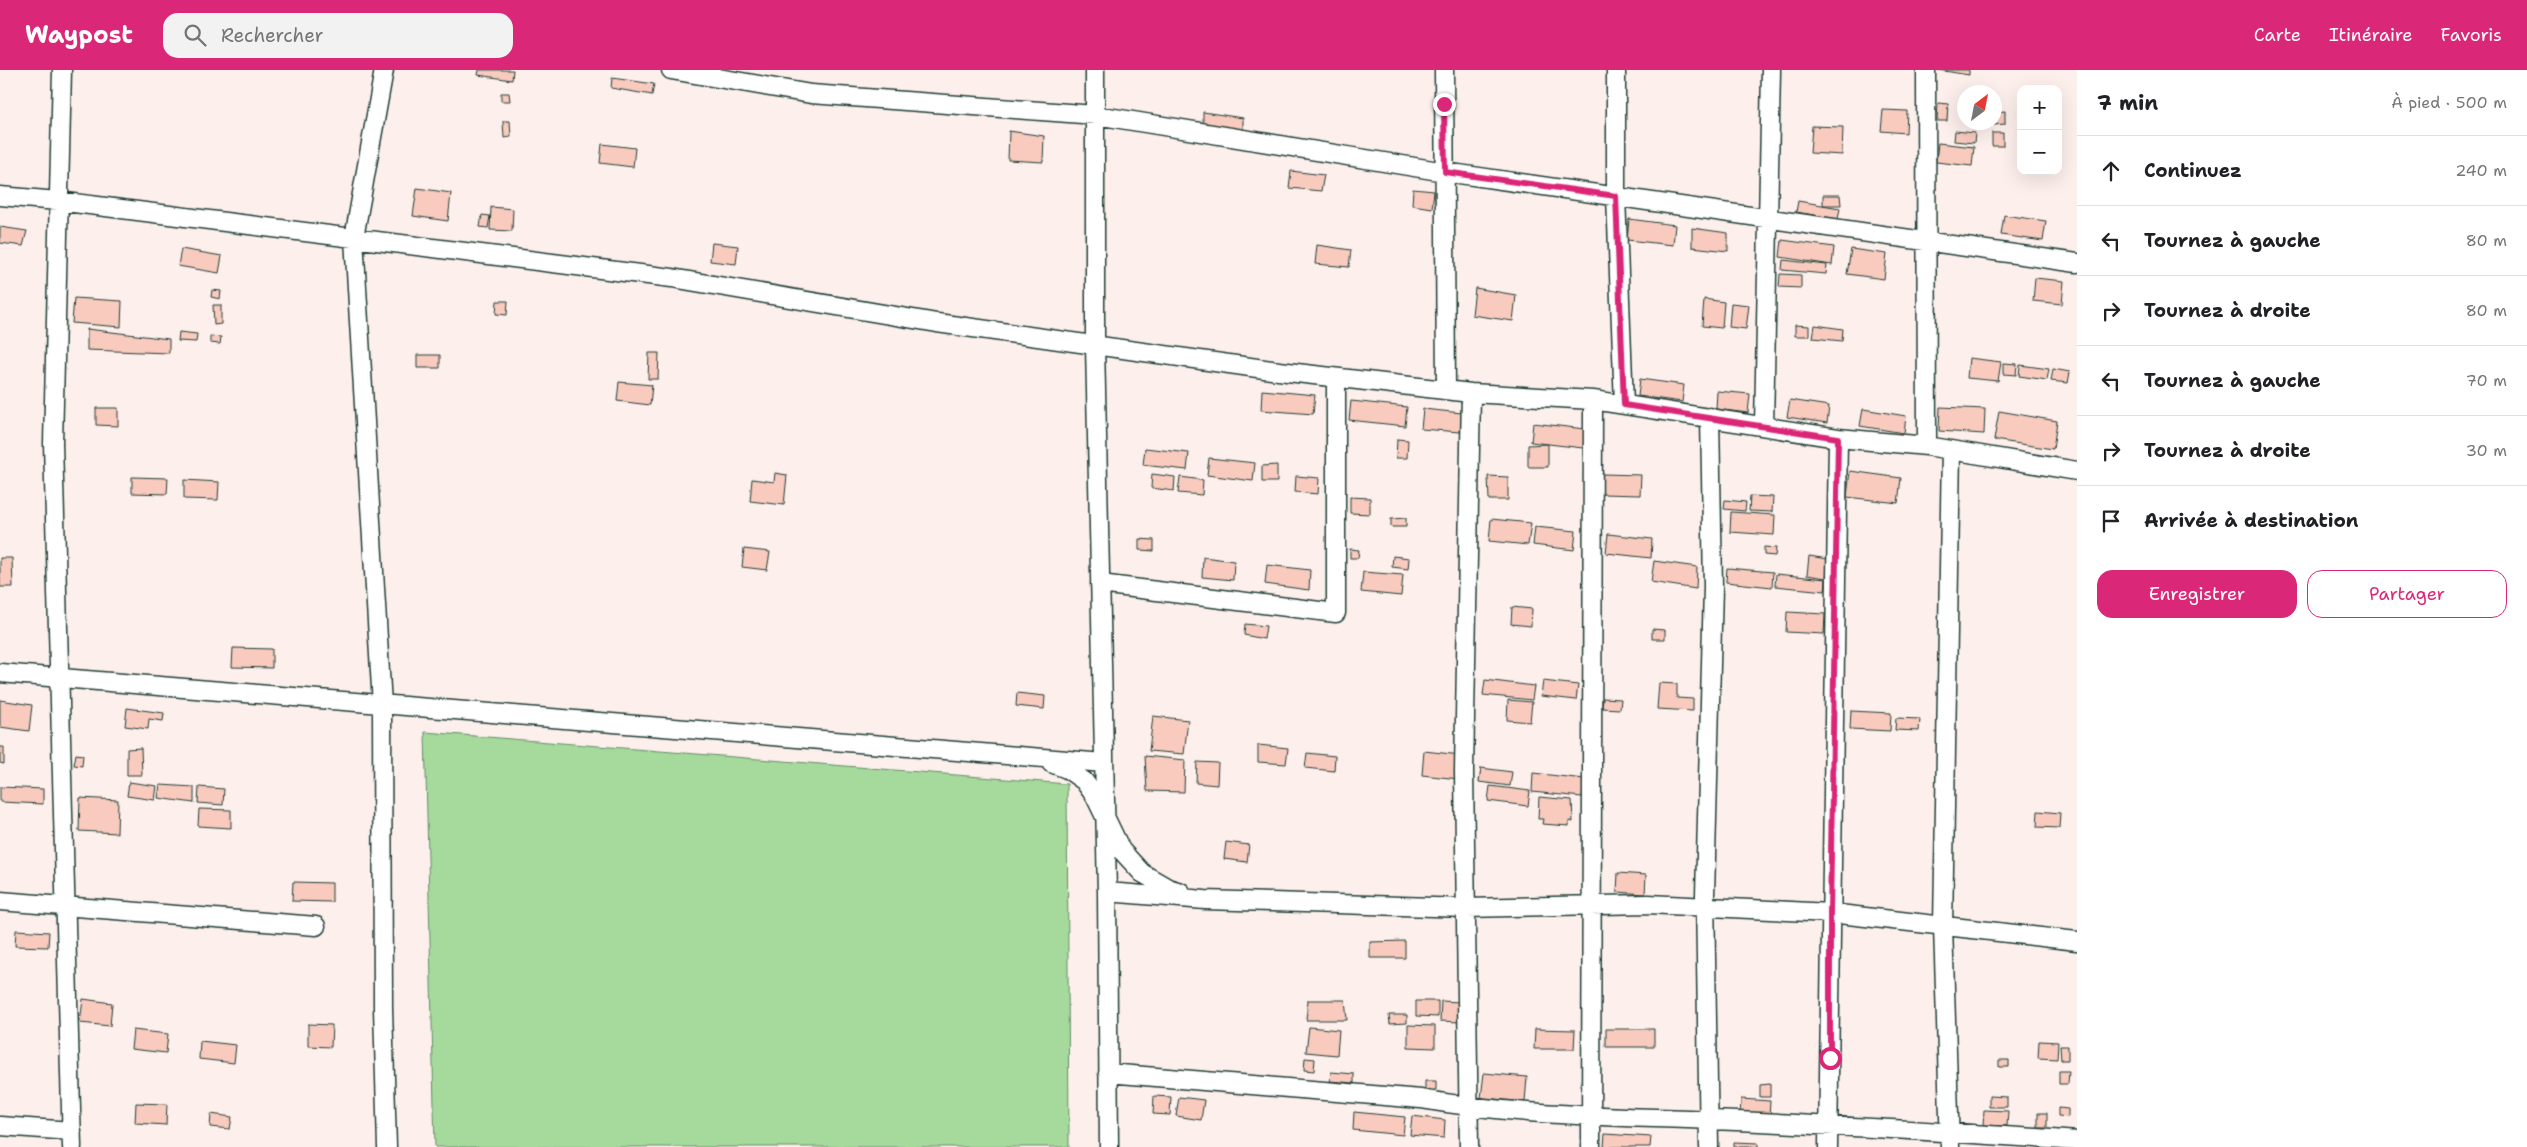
<!DOCTYPE html>
<html lang="fr">
<head>
<meta charset="utf-8">
<style>
	body { margin:0; font-family:"Shantell Sans",sans-serif; background:#f2f2f2; color:#202124 }
	.controls { position:absolute; right:15px; top:15px; display:grid; overflow:hidden; border-radius:10px; box-shadow:0 5px 20px #0002 }
	.controls button { width:45px; height:45px; display:grid; place-items:center; padding:0; border:0; border-bottom:1px solid #e0e0e0; background:#fff; color:#202124; font:25px sans-serif }
	.compass { position:absolute; left:1957px; top:15px; width:45px; height:45px; border-radius:50%; background:#fff; box-shadow:0 5px 20px #0002; rotate:32deg }
	.stop { position:absolute; width:15px; height:15px; margin:-11px; border:4px solid #db2777; border-radius:50%; background:#fff }
	.stop.end { background:#db2777; border-color:#fff; box-shadow:0 1px 5px #0008 }
	.list { margin:0; padding:0; list-style:none }
	h2 { display:flex; justify-content:space-between; align-items:center; height:65px; margin:0; padding:0 20px; font-size:21px }
	h2 small { font-size:16px; font-weight:400; color:#757577 }
	.list li { display:grid; grid-template-columns:32px 1fr auto; gap:15px; align-items:center; box-sizing:border-box; height:70px; padding:0 20px; border-top:1px solid #e0e0e0 }
	.list b { display:block; font-size:19px; white-space:nowrap }
	.list em { font-size:16px; font-style:normal; color:#757577 }
	.actions { display:flex; gap:10px; padding:15px 20px }
	.actions a { flex:1; padding:11px 0; border:1px solid #db2777; border-radius:15px; text-align:center; font-size:18px; color:#db2777 }
	.actions .main { background:#db2777; color:#fff }
	.icon { flex:none; width:28px; height:28px; fill:none; stroke:currentColor; stroke-width:2; stroke-linecap:round; stroke-linejoin:round }
	.map { position:relative; flex:none; width:2077px; height:1077px; overflow:hidden }
	header { display:flex; align-items:center; gap:30px; box-sizing:border-box; height:70px; padding:0 25px; background:#db2777; color:#fff }
	header strong { font-size:24px }
	nav { display:flex; gap:28px; margin-inline-start:auto; font-size:18px }
	.search { width:350px; height:45px; background:#f2f2f2; display:flex; align-items:center; gap:12px; box-sizing:border-box; padding:0 18px; border-radius:15px; color:#757577; font-size:19px }
	main { display:flex }
	aside { flex:1; background:#fff }
	.map>svg:first-child { display:block }
	.green { fill:#a6da9c; stroke:#628c68 }
	.building { fill:#f9cabe; stroke:#1f3d34 }
	.lines { fill:none; stroke-linecap:round; stroke-linejoin:round }
	.street-casing { stroke:#1f3d34; stroke-width:21 }
	.street { stroke:#fff; stroke-width:18 }
	.route { stroke:#db2777; stroke-width:6 }
</style>
</head>
<body>
<header>
<strong>Waypost</strong>
<div class="search"><svg class="icon" aria-label="search" viewBox="0 0 24 24"><circle cx="10" cy="10" r="6"/><path d="M15 15l6 6"/></svg>Rechercher</div>
<nav><a>Carte</a><a>Itinéraire</a><a>Favoris</a></nav>
</header>
<main>
<div class="map">
<svg width="2077" height="1077" viewBox="0 0 2077 1077">
	<rect width="100%" height="100%" fill="#fdefec"/>
	<filter id="ink" filterUnits="userSpaceOnUse"><feTurbulence type="fractalNoise" baseFrequency=".02" numOctaves="2"/><feDisplacementMap in="SourceGraphic" scale="10" xChannelSelector="R" yChannelSelector="G"/><feConvolveMatrix kernelMatrix="1 2 1 2 8 2 1 2 1" color-interpolation-filters="sRGB"/></filter>
	<g filter="url(#ink)">
		<path class="green" d="M425,662L1067,714L1069,1077H435Z"/>
		<path class="building" d="M479,0H513L512,10L478,5Z
			M1938,0H1969V5Z
			M612,8L654,14L652,25L611,18Z
			M501,23H509L510,31H501Z
			M1938,33L1948,34L1947,51H1937Z
			M1883,40L1907,41L1906,63L1881,61Z
			M2005,41V54L1994,55V42Z
			M1203,42L1243,48V64L1203,60Z
			M503,51H510L511,67L504,68Z
			M1812,56L1843,57L1842,85L1810,83Z
			M1009,61L1044,66L1043,92L1008,90Z
			M1955,61L1975,63L1974,73L1954,71Z
			M1992,63H2003V76H1992Z
			M1938,73L1974,77L1972,96L1936,92Z
			M602,74L635,78L633,97L600,93Z
			M1291,101L1324,105L1321,121L1289,118Z
			M417,118L451,123L448,151L413,146Z
			M1413,119L1434,121L1432,138L1412,135Z
			M1823,125H1840L1841,135H1823Z
			M1798,131L1840,138L1838,149L1796,142Z
			M491,137L513,139L512,161L490,160Z
			M482,145L490,146L488,158L480,157Z
			M2004,145L2046,151L2043,171L2001,165Z
			M1629,149L1675,155L1673,175L1627,170Z
			M0,157L27,161L23,176L0,173Z
			M1692,158L1728,163V181L1692,177Z
			M1782,170L1834,177L1832,195L1780,187Z
			M712,173L738,176L736,194L710,191Z
			M1317,175L1351,180L1349,197L1315,194Z
			M181,179L222,186L219,203L178,196Z
			M1851,179L1887,184L1884,209L1847,204Z
			M1783,190L1827,195L1826,204L1782,200Z
			M1780,204L1801,205V218L1779,217Z
			M2035,208L2064,211L2062,234L2033,231Z
			M1475,218L1516,225L1513,251L1472,245Z
			M212,220L221,221L220,229L211,227Z
			M74,228L122,231L121,257L72,253Z
			M1704,229L1724,232L1722,258L1702,256Z
			M497,231H508L507,245L496,244Z
			M1731,233L1749,235L1746,259L1729,257Z
			M213,235H221V254L214,255Z
			M1795,255L1809,256V266H1795Z
			M1815,255L1843,259L1842,271L1813,268Z
			M87,259L169,269V283L87,280Z
			M179,262L197,264L196,272L178,271Z
			M210,266L221,267L220,274L210,273Z
			M649,283H659L658,309H648Z
			M417,285H440V298H417Z
			M1969,288L2001,292L1998,311L1967,308Z
			M2003,293L2017,294L2016,305L2003,304Z
			M2020,295L2049,299L2047,310L2019,306Z
			M2053,299L2070,302L2068,313L2051,311Z
			M1640,309L1684,315L1682,332L1638,326Z
			M619,312L652,315L650,335L617,331Z
			M1262,320L1315,325L1313,344L1261,340Z
			M1717,321L1750,324L1748,343L1716,339Z
			M1790,330L1829,336L1827,353L1787,347Z
			M1351,331L1407,337L1405,356L1349,350Z
			M1940,337L1985,339L1984,364L1939,361Z
			M96,338H118V356L96,355Z
			M1423,339L1462,343L1460,362L1421,359Z
			M1863,339L1906,346L1904,363L1860,356Z
			M1999,341L2057,351L2053,379L1994,370Z
			M1533,353L1585,359L1583,378L1531,372Z
			M1397,369L1408,370L1407,388H1396Z
			M1548,374V397H1528V375Z
			M1145,378L1189,383L1187,400L1143,395Z
			M1209,388L1255,393L1253,411L1207,405Z
			M1277,395V412H1262V396Z
			M1850,401L1901,408L1898,433L1847,427Z
			M775,403L787,405L784,435L750,431L752,409L774,412Z
			M1152,404L1175,407L1174,421L1151,418Z
			M1602,404L1641,405L1640,425L1602,424Z
			M1296,406L1319,408L1318,424L1295,422Z
			M1488,406L1508,407V430H1489Z
			M132,407L168,408L167,424L132,423Z
			M1180,407L1203,410L1202,425L1178,423Z
			M184,410L219,412L218,430L184,429Z
			M1750,426L1773,427L1772,442L1749,441Z
			M1350,427L1370,428V444L1350,443Z
			M1725,430L1746,432L1745,441L1724,439Z
			M1731,442L1775,445L1774,465L1730,462Z
			M1406,448V457H1391V449Z
			M1491,449L1531,453L1528,475L1489,471Z
			M1535,457L1576,461L1574,480L1533,475Z
			M1608,464L1652,469L1651,488L1606,483Z
			M1139,469L1154,470V481L1139,480Z
			M1764,477L1776,478L1775,486L1764,485Z
			M744,479L770,482L767,500L742,497Z
			M1350,479L1359,480L1358,488H1350Z
			M1393,486L1409,488L1408,499L1392,497Z
			M1809,486L1828,489L1826,508L1807,505Z
			M1203,487L1234,491L1233,510L1202,507Z
			M0,488H12L13,517H0Z
			M1654,491L1697,497L1696,519L1651,512Z
			M1267,495L1310,500L1309,520L1265,514Z
			M1727,498L1773,502L1772,517L1726,512Z
			M1363,502L1403,505L1401,526L1361,522Z
			M1776,504L1826,509L1825,521L1775,516Z
			M1512,537L1532,539L1531,556L1511,554Z
			M1787,542L1825,544L1824,564L1786,562Z
			M1245,554L1266,556L1264,569L1244,565Z
			M1652,559L1665,560V569H1652Z
			M233,578L272,579V598L232,597Z
			M1485,610L1534,616L1532,630L1483,625Z
			M1543,611L1578,615L1576,630L1541,626Z
			M1659,613L1677,614V628L1693,629V641L1657,639Z
			M1017,623L1045,626L1044,639L1016,636Z
			M1603,628L1621,629L1620,639L1602,638Z
			M0,630L32,635L29,661L0,657Z
			M1508,630L1532,632L1530,652L1507,650Z
			M127,638L164,643L163,651L149,649L148,659L125,656Z
			M1851,641L1891,643L1890,661L1850,659Z
			M1153,646L1188,650L1184,684L1149,681Z
			M1896,648L1920,649L1919,661L1895,660Z
			M1258,675L1288,678L1286,694L1258,692Z
			M0,677H4V694L0,693Z
			M141,678L142,705H127V679Z
			M1424,681L1461,685L1459,709L1422,705Z
			M1307,683L1335,686L1334,701L1305,698Z
			M76,684L83,685L82,696L74,695Z
			M1145,686L1185,690L1184,722L1147,721Z
			M1197,692L1218,693L1217,715L1196,713Z
			M1481,698L1512,702L1510,716L1479,712Z
			M1533,703L1584,709L1582,727L1532,722Z
			M129,712L157,716L155,730L127,726Z
			M160,715L194,717V733L158,728Z
			M1490,716L1530,721L1528,736L1488,731Z
			M0,717L43,719V734L0,732Z
			M199,717L224,719L223,735L198,733Z
			M1539,727L1572,730L1573,752L1569,751V756L1542,754L1543,749H1538Z
			M80,728L118,730L117,763L79,761Z
			M199,739L231,740V758L198,756Z
			M2038,741L2060,743L2059,758L2037,757Z
			M1226,772L1249,775L1247,792L1224,789Z
			M1618,803L1646,805L1645,824L1617,822Z
			M293,812L332,813V832L292,831Z
			M16,860L49,862L48,877L15,876Z
			M1405,871V888H1370V872Z
			M83,929L112,933L110,956L80,953Z
			M1308,930H1345L1347,950H1306Z
			M1416,931H1438V947L1416,946Z
			M1441,931L1460,932L1459,952L1440,951Z
			M1389,945H1407V953L1390,954Z
			M308,954L332,955L331,977L308,976Z
			M1408,955L1435,956V978L1408,977Z
			M1309,957L1339,960L1337,985L1306,982Z
			M1535,959L1575,960L1574,979H1534Z
			M1606,959H1654V977H1606Z
			M133,960L168,964L166,983L131,979Z
			M200,971L236,975L234,993L199,989Z
			M2039,971L2058,972L2057,989L2038,988Z
			M2060,976H2068V990H2061Z
			M1305,988L1315,989L1314,1001L1304,1000Z
			M1999,990H2009V997H1999Z
			M2059,1001H2069L2068,1014H2059Z
			M1331,1002L1354,1004V1013L1330,1011Z
			M1484,1003L1527,1007L1525,1032L1481,1028Z
			M1425,1011H1436V1020H1425Z
			M1770,1014V1027H1760V1015Z
			M1154,1026L1171,1027L1170,1045L1153,1044Z
			M1989,1026L2007,1027V1037H1989Z
			M1179,1027L1204,1030L1201,1050L1176,1046Z
			M1741,1029L1770,1031L1769,1049L1740,1046Z
			M136,1033L167,1034L166,1055L135,1053Z
			M2058,1038L2068,1039V1047L2058,1046Z
			M1984,1040L2008,1041L2007,1056L1983,1055Z
			M1354,1042L1405,1047L1403,1065L1353,1060Z
			M2038,1043H2047V1058H2038Z
			M211,1044L232,1047L230,1059L210,1057Z
			M1412,1046L1445,1050L1444,1068L1410,1065Z
			M1605,1064L1651,1067L1650,1077H1604Z
			M1734,1072L1758,1073V1077H1734Z"/>
		<g class="lines">
			<g class="street-casing">
				<path id="street" d="M62,0L53,373L72,1077
					M384,0L354,168L382,635L383,938L387,1077
					M671,0L811,24L1096,45L1445,102L2077,193
					M1095,0V275L1107,822L1109,1077
					M1444,0L1446,320
					M1616,0V126L1624,335
					M1926,0L1927,376
					M0,126L58,131L672,208L937,253L1279,301L1471,323L1593,330L1838,368L1927,376L2077,401
					M1764,356L1771,0
					M1100,514L1336,543V308
					M0,603L1104,693
					M1051,693L1067,699L1084,711L1095,726L1121,780L1142,803L1168,818L1181,822
					M1107,822L1205,830L1466,838L1648,834L1830,843L2077,871
					M0,831L316,856
					M1108,1003L1421,1029C1517,1046 1614,1046 1711,1050C1833,1055 1955,1062 2077,1071
					M0,1056L72,1061
					M1469,1077L1464,701L1471,323
					M1591,1077L1593,330
					M1709,1077L1705,825L1713,517L1710,347
					M1828,1077L1838,368
					M1950,1077L1943,856L1951,380"/>
			</g>
			<use href="#street" class="street"/>
		</g>
	</g>
	<g class="lines" filter="url(#ink)">
		<path class="route" d="M1444,34L1445,102L1616,126L1624,335L1838,368L1830,843V988"/>
	</g>
</svg>
<div class="controls">
<button>+</button>
<button>−</button>
</div>
<svg class="compass" viewBox="-18 -18 36 36"><path d="M0-13l5 13h-10z" fill="#e53935"/><path d="M0 13l5-13h-10z" fill="#757577"/></svg>
<div class="stop" style="left:1830px;top:988px"></div>
<div class="stop end" style="left:1444px;top:34px"></div>
</div>
<aside>
<h2>7 min<small>À pied · 500 m</small></h2>
<ul class="list">
<li><svg class="icon" aria-label="ahead" viewBox="0 0 24 24"><path d="M12 20V5M6 11l6-6 6 6"/></svg><div><b>Continuez</b></div><em>240 m</em></li>
<li><svg class="icon" aria-label="left" viewBox="0 0 24 24"><path d="M17 20v-9H6M10 6l-5 5 5 5"/></svg><div><b>Tournez à gauche</b></div><em>80 m</em></li>
<li><svg class="icon" aria-label="right" viewBox="0 0 24 24"><path d="M7 20v-9h11M14 6l5 5-5 5"/></svg><div><b>Tournez à droite</b></div><em>80 m</em></li>
<li><svg class="icon" aria-label="left" viewBox="0 0 24 24"><path d="M17 20v-9H6M10 6l-5 5 5 5"/></svg><div><b>Tournez à gauche</b></div><em>70 m</em></li>
<li><svg class="icon" aria-label="right" viewBox="0 0 24 24"><path d="M7 20v-9h11M14 6l5 5-5 5"/></svg><div><b>Tournez à droite</b></div><em>30 m</em></li>
<li><svg class="icon" aria-label="arrive" viewBox="0 0 24 24"><path d="M6 21V4h12l-3 4 3 4H6"/></svg><div><b>Arrivée à destination</b></div></li>
</ul>
<div class="actions"><a class="main">Enregistrer</a><a>Partager</a></div>
</aside>
</main>
</body>
</html>
